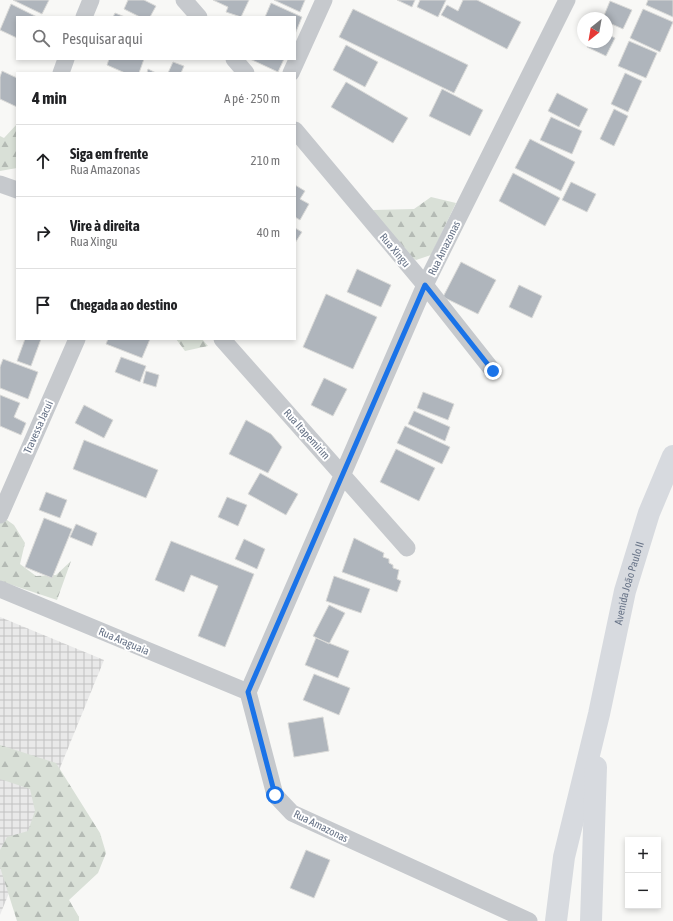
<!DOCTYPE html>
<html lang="pt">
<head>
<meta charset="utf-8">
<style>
	body { margin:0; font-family:"Asap Condensed",sans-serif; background:#f6f6f6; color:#202124 }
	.controls { position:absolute; right:12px; bottom:12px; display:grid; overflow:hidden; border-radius:0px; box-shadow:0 2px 6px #0003 }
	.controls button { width:36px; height:36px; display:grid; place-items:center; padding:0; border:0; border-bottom:1px solid #e0e0e0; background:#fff; color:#202124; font:20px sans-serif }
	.compass { position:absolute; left:577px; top:12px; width:36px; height:36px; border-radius:50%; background:#fff; box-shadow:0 2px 6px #0003; rotate:211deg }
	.stop { position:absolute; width:12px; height:12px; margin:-9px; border:3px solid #1a73e8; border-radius:50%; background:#fff }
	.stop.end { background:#1a73e8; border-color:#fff; box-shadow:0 1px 4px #0008 }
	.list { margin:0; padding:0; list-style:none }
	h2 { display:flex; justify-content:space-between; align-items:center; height:52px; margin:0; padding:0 16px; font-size:17px }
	h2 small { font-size:13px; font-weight:400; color:#757577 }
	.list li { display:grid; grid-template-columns:26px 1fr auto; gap:12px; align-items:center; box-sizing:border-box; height:72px; padding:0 16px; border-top:1px solid #e0e0e0 }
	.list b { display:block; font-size:15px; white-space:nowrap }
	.list p { margin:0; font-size:13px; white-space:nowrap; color:#757577 }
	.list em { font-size:13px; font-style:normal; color:#757577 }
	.icon { flex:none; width:22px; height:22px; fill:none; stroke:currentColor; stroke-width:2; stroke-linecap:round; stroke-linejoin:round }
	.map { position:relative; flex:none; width:673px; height:921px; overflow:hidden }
	.search { position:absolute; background:#fff; box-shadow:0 2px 6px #0003; left:16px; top:16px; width:280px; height:44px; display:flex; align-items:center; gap:10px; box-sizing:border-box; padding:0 14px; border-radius:0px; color:#757577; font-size:15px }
	.panel { position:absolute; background:#fff; box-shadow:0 2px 6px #0003; left:16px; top:72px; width:280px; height:268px; border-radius:0px }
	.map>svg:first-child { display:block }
	.industrial { fill:url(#industrial-grid) }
	.forest { fill:url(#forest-firs) }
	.building { fill:#afb5bc; stroke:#dadad8 }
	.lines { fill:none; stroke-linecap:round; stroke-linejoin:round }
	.minor { stroke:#c6c9cd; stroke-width:17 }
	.major { stroke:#d7dadf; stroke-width:22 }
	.route { stroke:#1a73e8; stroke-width:5 }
	.labels { text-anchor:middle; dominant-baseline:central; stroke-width:4; stroke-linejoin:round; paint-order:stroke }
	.street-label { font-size:11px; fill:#677387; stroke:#fff }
</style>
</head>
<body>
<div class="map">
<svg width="673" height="921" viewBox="0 0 673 921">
	<defs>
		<pattern id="industrial-grid" width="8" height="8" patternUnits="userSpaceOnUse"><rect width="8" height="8" fill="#e9e9e9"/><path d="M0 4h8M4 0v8" fill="none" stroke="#c1c1c2"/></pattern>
		<pattern id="forest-firs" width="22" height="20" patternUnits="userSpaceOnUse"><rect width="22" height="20" fill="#d9e0d7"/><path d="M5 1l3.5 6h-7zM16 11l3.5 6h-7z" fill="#b4bab4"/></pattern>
	</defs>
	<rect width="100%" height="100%" fill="#f8f8f6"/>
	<path class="industrial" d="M0,617L104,660L0,915Z"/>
	<path class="forest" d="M17,124V168L0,171V136L4,138Z
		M431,197L456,203L431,255L416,260L400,249L373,210L414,209Z
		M176,339H202L208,346L185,351Z
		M0,515L14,525L25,543L20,564L36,576L56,575L71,561L57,600L0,581Z
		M0,745L56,763L100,833L106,853L98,873L69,900L79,917V921H17L0,867V850L7,837L28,831L35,811L30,789L0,779Z"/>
	<path class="building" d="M13,0H49L42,14Z
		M128,0H144L156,6L150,17H140L124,9Z
		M213,0H249L241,17L226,12L228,7Z
		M274,0H305L300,12Z
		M397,0H415L412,7Z
		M420,0H446L438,17L417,7Z
		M463,0H477L521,22L507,49L441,15L447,5L458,11Z
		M648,0H673V17L646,5Z
		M610,1L632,10L623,29L607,22V18H603Z
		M271,3L302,17L295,34V17H265Z
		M11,4L37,17H17V38L0,30Z
		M353,9L468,65L454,93L339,37Z
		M643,9L673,22L660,52L630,38Z
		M115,13L125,17H113Z
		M607,34L615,38L606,56L587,47L590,42H607Z
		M629,41L657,53L646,78L618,66Z
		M346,45L378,62L365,87L333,70Z
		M109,59H144L139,73H125L107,65Z
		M250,59H284L278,72Z
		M173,62L184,66L181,73H168Z
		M148,69L156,73H147Z
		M2,71L17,78V107L0,99V77Z
		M625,73L642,81L628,112L611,104Z
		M346,82L408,118L393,143L331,107Z
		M442,89L483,110L470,136L429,116Z
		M557,93L588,109L579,127L548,111Z
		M614,109L628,116L614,146L600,139Z
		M551,117L582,131L572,154L540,140Z
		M530,139L575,162L561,191L515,168Z
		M513,173L560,198L545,226L499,201Z
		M571,182L596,194L587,212L562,200Z
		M295,185L305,191L300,199L309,204L300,220L295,217Z
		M295,228L302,232L295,243Z
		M461,262L496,280L478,314L443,297Z
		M357,269L391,285L381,307L347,292Z
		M519,285L542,296L532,318L509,307Z
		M326,294L377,317L353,369L303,347Z
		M25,339H41L31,366L17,361Z
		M108,339H150L142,358L106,344Z
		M121,357L146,366L140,382L115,372Z
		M3,359L38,372L28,399L0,388V367Z
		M146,371L159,375L156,387L143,383Z
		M324,378L347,389L333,416L311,405Z
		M423,392L454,404L448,420L417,408Z
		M0,395L20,403L14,417L26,423L21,435L0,426Z
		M84,405L113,420L104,438L75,423Z
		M414,411L450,427L445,441L408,424Z
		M246,420L271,434L282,447L268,473L229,454Z
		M405,426L450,447L442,464L397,443Z
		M84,440L158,470L146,498L73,469Z
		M396,449L435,468L419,501L380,482Z
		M260,473L298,494L286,515L248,494Z
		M46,492L67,500L60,518L39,510Z
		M227,497L247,505L238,526L218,517Z
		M44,518L72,529L52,578L25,567Z
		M76,524L97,533L92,546L70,537Z
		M354,538L384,553L383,557L389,559V563L393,565V568L399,570L397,579L401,581L397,592L342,572Z
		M244,539L265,549L257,569L235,559Z
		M171,541L254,574L225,647L198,636L218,586L191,575L184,592L155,580Z
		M334,576L370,589L361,613L326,601Z
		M329,605L345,613L329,644L313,636Z
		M316,638L349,651L338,678L305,665Z
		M314,674L350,688L339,715L303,700Z
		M323,717L329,751L294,757L288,723Z
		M306,850L330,860L314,898L290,888Z"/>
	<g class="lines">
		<path class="minor" d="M184,0L199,17
			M84,17L91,0
			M234,59L246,73
			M61,73L66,59
			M291,73L324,0
			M295,130L425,285L493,371
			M0,184L17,190
			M222,339L407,548
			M0,515L77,339
			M0,589L248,692
			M529,921L292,813L275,795L248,692L425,285L567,0"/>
		<g class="major">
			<path id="s1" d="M556,921L564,857L599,714L625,591L649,513L673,456"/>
			<path d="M591,921L596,767"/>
		</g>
	</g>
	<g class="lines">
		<path class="route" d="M275,795L248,692L425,285L493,371"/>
	</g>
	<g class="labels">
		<g class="street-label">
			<text transform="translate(444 248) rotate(-64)">Rua Amazonas</text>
			<text transform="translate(395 250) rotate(50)">Rua Xingu</text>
			<text transform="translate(38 427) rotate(-66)">Travessa Jacui</text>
			<text transform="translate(307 434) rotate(48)">Rua Itapemirim</text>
			<text stroke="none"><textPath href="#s1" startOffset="346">Avenida João Paulo II</textPath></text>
			<text transform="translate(124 641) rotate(23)">Rua Araguaia</text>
			<text transform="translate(321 826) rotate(26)">Rua Amazonas</text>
		</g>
	</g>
</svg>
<div class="controls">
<button>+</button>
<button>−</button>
</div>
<svg class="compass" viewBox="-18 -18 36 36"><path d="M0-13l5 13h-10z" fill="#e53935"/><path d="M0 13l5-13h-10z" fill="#757577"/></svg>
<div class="stop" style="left:275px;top:795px"></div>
<div class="stop end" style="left:493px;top:371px"></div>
<div class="search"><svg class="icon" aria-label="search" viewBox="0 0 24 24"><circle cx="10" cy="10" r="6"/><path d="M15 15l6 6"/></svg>Pesquisar aqui</div>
<section class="panel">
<h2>4 min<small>A pé · 250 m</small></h2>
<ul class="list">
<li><svg class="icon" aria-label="ahead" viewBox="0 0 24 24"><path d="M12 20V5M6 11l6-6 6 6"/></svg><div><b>Siga em frente</b><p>Rua Amazonas</p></div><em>210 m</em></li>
<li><svg class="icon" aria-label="right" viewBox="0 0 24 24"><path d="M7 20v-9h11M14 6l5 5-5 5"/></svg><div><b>Vire à direita</b><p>Rua Xingu</p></div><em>40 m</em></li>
<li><svg class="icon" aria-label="arrive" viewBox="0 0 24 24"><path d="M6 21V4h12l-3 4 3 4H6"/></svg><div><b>Chegada ao destino</b></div></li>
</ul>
</section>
</div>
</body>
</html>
